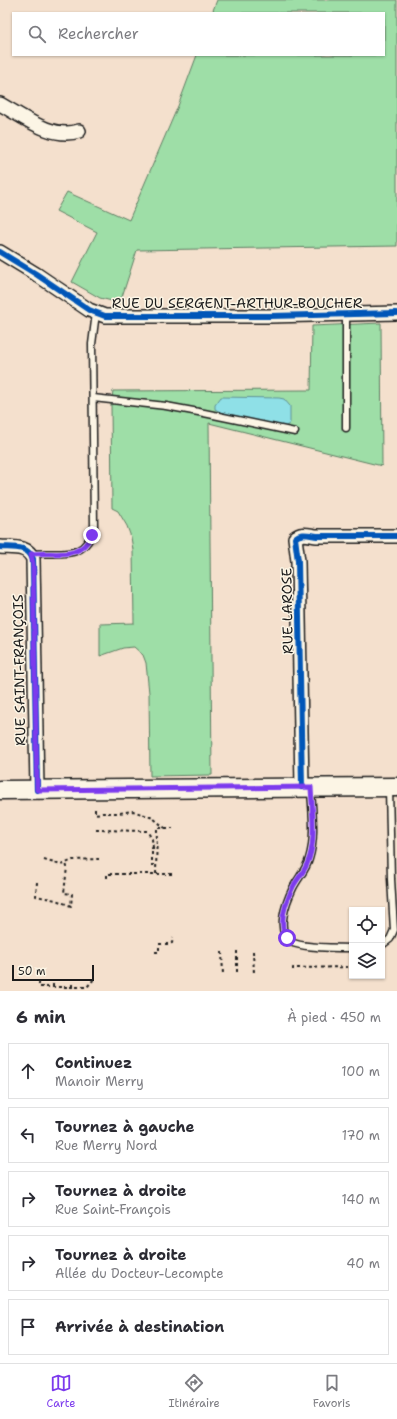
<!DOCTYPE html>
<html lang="fr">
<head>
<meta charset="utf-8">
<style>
	body { margin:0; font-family:"Shantell Sans",sans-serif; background:#f2f2f3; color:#2b2b33 }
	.controls { position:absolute; right:12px; bottom:12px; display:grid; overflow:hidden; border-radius:0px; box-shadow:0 1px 3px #0004 }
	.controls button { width:36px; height:36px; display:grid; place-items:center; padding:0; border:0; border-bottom:1px solid #e1e1e2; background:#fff; color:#2b2b33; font:20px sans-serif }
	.scale { position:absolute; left:12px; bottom:10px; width:82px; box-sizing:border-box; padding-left:4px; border:2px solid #1c1c1c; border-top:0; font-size:11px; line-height:14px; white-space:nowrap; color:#1c1c1c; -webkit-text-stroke:3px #fcf5e5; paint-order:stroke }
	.stop { position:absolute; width:12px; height:12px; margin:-9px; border:3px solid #7c3aed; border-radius:50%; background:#fff }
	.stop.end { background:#7c3aed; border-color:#fff; box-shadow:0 1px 4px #0008 }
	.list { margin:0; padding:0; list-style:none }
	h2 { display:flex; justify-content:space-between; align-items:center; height:52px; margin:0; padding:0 16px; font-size:17px }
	h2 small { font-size:13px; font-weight:400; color:#7c7c81 }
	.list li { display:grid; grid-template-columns:26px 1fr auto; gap:12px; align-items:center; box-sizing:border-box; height:56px; margin:0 8px 8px; padding:0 8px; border:1px solid #e1e1e2; border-radius:0px }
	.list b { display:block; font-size:15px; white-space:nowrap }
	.list p { margin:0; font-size:13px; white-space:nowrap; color:#7c7c81 }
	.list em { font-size:13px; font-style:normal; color:#7c7c81 }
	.icon { flex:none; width:22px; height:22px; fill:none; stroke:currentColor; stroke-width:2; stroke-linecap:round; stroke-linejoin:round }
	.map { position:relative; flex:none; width:397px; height:991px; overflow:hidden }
	.search { position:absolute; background:#fff; box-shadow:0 1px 3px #0004; left:12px; right:12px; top:12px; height:44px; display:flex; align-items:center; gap:10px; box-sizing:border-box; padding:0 14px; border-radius:0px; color:#7c7c81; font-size:15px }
	.sheet { height:372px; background:#fff }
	nav { display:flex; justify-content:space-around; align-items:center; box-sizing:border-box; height:56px; border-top:1px solid #e1e1e2; background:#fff; font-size:11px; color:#7c7c81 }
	nav a { display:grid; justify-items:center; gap:2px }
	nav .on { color:#7c3aed }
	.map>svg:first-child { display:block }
	.green { fill:#9edea7; stroke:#5d7d62 }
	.water { fill:#8fe0e7; stroke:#619296 }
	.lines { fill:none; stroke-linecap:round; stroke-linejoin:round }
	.lane-casing { stroke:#1c1c1c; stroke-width:9 }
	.street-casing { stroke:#1c1c1c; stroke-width:16 }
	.secondary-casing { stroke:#1c1c1c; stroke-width:21 }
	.path { stroke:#1c1c1c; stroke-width:2; stroke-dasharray:3 3; stroke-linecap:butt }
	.lane { stroke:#fcf5e5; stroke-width:6 }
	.street { stroke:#fcf5e5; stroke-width:13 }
	.secondary { stroke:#fcf5e5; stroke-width:18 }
	.cycleway-casing { stroke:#fcf5e5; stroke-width:8 }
	.cycleway { stroke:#0057b8; stroke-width:6 }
	.route { stroke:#7c3aed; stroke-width:5 }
	.labels { text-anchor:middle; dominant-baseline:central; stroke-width:3; stroke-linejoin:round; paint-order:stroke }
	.street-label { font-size:14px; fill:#1c1c1c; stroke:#fcf5e5 }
</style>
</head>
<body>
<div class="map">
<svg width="397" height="991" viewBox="0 0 397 991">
	<rect width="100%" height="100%" fill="#f4e0cd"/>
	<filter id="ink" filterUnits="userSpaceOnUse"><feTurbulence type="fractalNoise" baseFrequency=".025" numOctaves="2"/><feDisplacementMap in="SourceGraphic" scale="8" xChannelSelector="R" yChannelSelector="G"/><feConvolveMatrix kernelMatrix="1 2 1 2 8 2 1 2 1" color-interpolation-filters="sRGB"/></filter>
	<g filter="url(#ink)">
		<path class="green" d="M217,0H397V246L137,250L120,303L100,298L72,282L97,232L56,211L67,192L129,220L178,106L197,55H384V13H212Z
			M381,323L382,466L209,423L212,775L150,776L149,693L146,663L143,655L134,647L123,648L100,656V624L134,623L133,550L131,537L127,526L118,511L112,508L111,404L113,391L311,390L312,326Z"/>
		<path class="water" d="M221,397L279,398L284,399L290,406V423L285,427L222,413L215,409V405Z"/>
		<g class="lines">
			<g class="lane-casing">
				<path id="lane" d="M93,398L166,406L204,413L295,432
					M346,428V314
					M31,554C58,551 85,563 94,527L92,344L96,313
					M311,789C312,811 316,837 309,859C306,870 298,878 293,888C286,902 275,932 291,942C302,948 339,948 352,948
					M382,945L390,939L394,930L391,879L389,788"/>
			</g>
			<g class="street-casing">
				<path id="street" d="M0,104C24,117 52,140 79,131
					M0,252L36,274L89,310L105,316H270L397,313
					M0,547C13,548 27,545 33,559L37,790
					M302,787L298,561L295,538C301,532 309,535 317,536H397"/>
			</g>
			<g class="secondary-casing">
				<path id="secondary" d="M0,790L397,787"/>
			</g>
			<path class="path" d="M95,809V814L102,813H119L133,811L153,818L165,828
				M96,830L147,831L152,839L153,848
				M154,848H152V865H156
				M44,860L61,865L73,860L99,859
				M156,874L157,828H173
				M107,878V874H173
				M37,882L36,896L56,900L71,906L72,894L64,893L67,867L66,863
				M237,951V974
				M253,951L254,974
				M155,952H159V944H169L172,943L173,938
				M222,952L223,975
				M382,966H384V969
				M293,970V968L352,967
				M39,982V987H87L94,979
				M53,987V982
				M72,987V981"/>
			<use href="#lane" class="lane"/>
			<use href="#street" class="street"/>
			<use href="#secondary" class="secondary"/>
			<g class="cycleway-casing">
				<path id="cycleway" d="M0,252L36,274L89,310L105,316H270L397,313
					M0,547C13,548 27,545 33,559L37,790
					M302,787L298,561L295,538C301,532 309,535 317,536H397"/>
			</g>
			<use href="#cycleway" class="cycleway"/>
		</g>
	</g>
	<g class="lines" filter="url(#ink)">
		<path class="route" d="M92,535C78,562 56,551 31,554L33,564L37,790L311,787C312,810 317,843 307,864C304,872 298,878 294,885C287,899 277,924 287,938"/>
	</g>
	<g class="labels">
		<g class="street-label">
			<text x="237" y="303">RUE DU SERGENT-ARTHUR-BOUCHER</text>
			<text transform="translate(287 611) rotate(-91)">RUE LAROSE</text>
			<text transform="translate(19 670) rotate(-91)">RUE SAINT-FRANÇOIS</text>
		</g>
	</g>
</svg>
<div class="controls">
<button><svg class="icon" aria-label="locate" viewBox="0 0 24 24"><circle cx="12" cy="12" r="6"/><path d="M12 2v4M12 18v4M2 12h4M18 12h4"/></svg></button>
<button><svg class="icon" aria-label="layers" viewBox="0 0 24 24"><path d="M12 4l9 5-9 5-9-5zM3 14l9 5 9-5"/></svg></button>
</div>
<div class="scale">50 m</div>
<div class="stop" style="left:287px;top:938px"></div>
<div class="stop end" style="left:92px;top:535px"></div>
<div class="search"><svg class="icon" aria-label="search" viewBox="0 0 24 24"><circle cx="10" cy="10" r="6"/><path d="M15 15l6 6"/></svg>Rechercher</div>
</div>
<section class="sheet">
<h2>6 min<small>À pied · 450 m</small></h2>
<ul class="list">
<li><svg class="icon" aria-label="ahead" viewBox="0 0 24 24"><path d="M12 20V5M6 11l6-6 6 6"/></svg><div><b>Continuez</b><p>Manoir Merry</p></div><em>100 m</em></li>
<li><svg class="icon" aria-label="left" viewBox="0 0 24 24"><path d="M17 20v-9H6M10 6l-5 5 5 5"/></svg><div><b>Tournez à gauche</b><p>Rue Merry Nord</p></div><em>170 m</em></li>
<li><svg class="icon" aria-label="right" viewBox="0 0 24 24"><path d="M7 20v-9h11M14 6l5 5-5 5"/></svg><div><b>Tournez à droite</b><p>Rue Saint-François</p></div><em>140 m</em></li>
<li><svg class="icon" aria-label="right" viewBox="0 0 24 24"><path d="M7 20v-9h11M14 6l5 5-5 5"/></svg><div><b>Tournez à droite</b><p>Allée du Docteur-Lecompte</p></div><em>40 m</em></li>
<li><svg class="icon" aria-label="arrive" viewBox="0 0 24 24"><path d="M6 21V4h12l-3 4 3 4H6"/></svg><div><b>Arrivée à destination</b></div></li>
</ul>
</section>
<nav>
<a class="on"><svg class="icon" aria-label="map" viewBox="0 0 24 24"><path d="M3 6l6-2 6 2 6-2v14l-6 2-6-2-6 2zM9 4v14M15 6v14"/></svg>Carte</a>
<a><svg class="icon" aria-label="directions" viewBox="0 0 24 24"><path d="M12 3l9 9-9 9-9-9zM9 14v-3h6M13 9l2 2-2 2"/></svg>Itinéraire</a>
<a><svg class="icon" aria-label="saved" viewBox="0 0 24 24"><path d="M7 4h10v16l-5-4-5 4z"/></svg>Favoris</a>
</nav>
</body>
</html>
